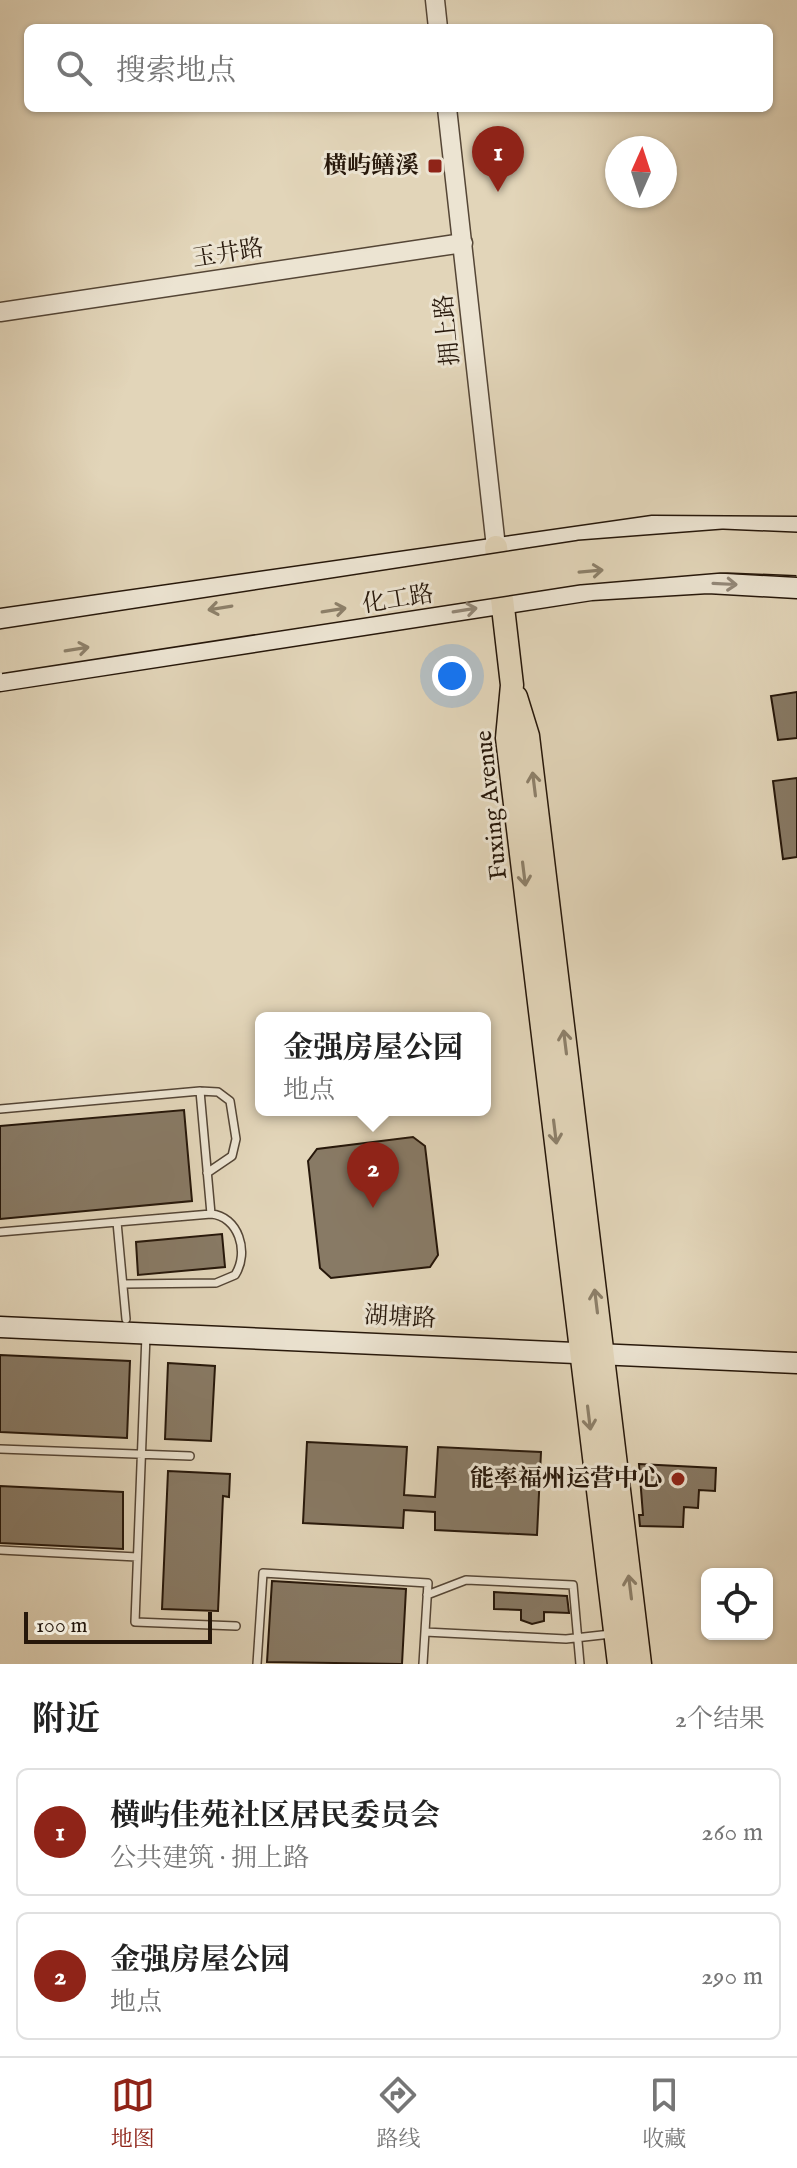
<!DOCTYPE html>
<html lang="zh">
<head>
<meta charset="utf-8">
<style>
	body { margin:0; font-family:"IM FELL English","Noto Serif SC",serif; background:#f6f6f6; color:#222 }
	.controls { position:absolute; right:24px; bottom:24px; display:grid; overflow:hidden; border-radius:12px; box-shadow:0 2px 6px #0004 }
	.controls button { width:72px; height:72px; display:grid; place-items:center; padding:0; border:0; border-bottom:2px solid #e0e0e0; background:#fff; color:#222; font:40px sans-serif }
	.compass { position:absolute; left:605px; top:136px; width:72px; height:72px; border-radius:50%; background:#fff; box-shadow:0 2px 6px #0004; rotate:3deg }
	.scale { position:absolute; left:24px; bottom:20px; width:188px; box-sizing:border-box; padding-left:8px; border:4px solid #26170a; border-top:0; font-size:22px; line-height:28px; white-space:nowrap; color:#26170a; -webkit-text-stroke:6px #ece4d2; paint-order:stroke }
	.you { position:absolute; left:452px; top:676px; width:28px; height:28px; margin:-20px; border:6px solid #fff; border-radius:50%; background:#1a73e8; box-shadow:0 0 0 12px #1a73e833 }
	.badge { display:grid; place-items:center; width:52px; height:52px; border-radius:50%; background:#8f2418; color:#fff; font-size:26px; font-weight:700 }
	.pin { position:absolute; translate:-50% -66px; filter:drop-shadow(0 2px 4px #0008) }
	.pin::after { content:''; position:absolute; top:42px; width:28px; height:24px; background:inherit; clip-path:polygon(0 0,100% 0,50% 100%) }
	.popup { position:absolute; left:255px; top:1012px; width:236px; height:104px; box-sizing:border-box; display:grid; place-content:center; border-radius:12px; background:#fff; filter:drop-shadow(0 2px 6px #0005); font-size:26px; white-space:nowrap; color:#767676 }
	.popup b { font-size:30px; color:#222 }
	.popup::after { content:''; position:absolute; left:50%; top:100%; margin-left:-16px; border:16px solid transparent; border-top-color:#fff }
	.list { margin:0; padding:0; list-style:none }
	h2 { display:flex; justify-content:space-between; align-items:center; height:104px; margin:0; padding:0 32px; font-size:34px }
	h2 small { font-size:26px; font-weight:400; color:#767676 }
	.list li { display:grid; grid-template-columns:52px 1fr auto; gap:24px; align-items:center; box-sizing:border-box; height:128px; margin:0 16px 16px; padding:0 16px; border:2px solid #e0e0e0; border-radius:12px }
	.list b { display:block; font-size:30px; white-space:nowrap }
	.list p { margin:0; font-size:26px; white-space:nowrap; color:#767676 }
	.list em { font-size:26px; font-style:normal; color:#767676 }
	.icon { flex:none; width:44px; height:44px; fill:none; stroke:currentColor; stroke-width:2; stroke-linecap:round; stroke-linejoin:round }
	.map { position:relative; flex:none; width:797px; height:1664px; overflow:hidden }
	.search { position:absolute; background:#fff; box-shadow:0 2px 6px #0004; left:24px; right:24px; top:24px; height:88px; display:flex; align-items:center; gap:20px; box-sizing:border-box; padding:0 28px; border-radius:12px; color:#767676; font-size:30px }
	.sheet { height:392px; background:#fff }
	nav { display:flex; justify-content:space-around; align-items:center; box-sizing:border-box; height:112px; border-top:2px solid #e0e0e0; background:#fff; font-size:22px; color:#767676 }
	nav a { display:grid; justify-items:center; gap:4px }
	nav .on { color:#8f2418 }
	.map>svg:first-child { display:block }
	.building { fill:#887a65; stroke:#26170a; stroke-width:2 }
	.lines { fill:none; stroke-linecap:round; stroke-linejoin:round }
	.service-casing { stroke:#554636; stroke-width:10 }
	.tertiary-casing { stroke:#554636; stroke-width:21 }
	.secondary-casing { stroke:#26170a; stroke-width:23 }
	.primary-casing { stroke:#26170a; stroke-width:25 }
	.service { stroke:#ece4d2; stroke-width:7 }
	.tertiary { stroke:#ece4d2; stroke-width:18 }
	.secondary { stroke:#ece4d2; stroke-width:20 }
	.primary { stroke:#e2d5b9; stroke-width:22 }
	.trunk-bridge-casing { stroke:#26170a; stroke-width:27; stroke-linecap:butt }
	.trunk-bridge { stroke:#e2d5b9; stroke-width:24 }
	.oneway { stroke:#8d806a }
	.oneway2 { stroke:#938878 }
	.poi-dot { fill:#8f2418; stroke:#ece4d2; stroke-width:3 }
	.labels { text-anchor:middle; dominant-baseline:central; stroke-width:6; stroke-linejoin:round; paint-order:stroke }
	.poi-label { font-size:24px; font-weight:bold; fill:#26170a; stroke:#ece4d2; text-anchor:end }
	.street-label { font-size:24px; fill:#26170a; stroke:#ece4d2 }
</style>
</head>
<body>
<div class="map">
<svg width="797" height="1664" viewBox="0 0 797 1664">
	<rect width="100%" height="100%" fill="#e2d5b9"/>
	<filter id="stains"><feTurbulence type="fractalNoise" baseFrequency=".0025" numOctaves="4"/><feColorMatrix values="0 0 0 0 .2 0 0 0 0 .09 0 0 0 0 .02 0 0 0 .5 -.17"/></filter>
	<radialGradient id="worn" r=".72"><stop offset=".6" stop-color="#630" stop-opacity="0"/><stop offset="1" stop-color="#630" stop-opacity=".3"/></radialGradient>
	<path class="building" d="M797,692V738L778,740L771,696Z
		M797,778V857L783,859L773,781Z
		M184,1110L192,1201L0,1219V1126Z
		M413,1137L425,1146L438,1255L430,1267L331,1278L320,1268L308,1161L317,1149Z
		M222,1234L225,1267L138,1275L136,1242Z
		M0,1355L130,1361L127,1438L0,1432Z
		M168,1363L215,1366L211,1441L165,1439Z
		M307,1442L407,1447L404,1495L435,1497L438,1447L541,1452L537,1535L435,1530V1512L404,1510L403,1528L303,1523Z
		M639,1464L716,1468L715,1491L699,1490L698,1508L684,1507L683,1527L640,1526L639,1515H643Z
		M168,1471L230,1474L229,1497L223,1496L218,1611L162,1609Z
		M0,1486L123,1492V1549L0,1543Z
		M272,1581L406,1589L402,1664L267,1662Z
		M494,1592L567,1596L569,1613L544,1612V1621L532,1624L521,1620V1610L494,1609Z"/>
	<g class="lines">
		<g class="service-casing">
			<path id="service" d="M200,1091L218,1092L230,1101L236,1139L232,1156L207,1173
				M0,1109L200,1091L211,1214L0,1232
				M117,1222L126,1319
				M123,1284L216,1283L235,1275C250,1252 238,1216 211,1214
				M146,1335L135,1622L236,1626
				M0,1449L190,1456
				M0,1550L137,1557
				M427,1595L466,1580L573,1585L580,1664
				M425,1632L566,1639L611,1634
				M257,1664L263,1573L428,1583L423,1664"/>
		</g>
		<g class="tertiary-casing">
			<path id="tertiary" d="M435,0L438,28
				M447,108L496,547
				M0,312L463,243"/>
		</g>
		<g class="secondary-casing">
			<path id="secondary" d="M0,619L653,526L797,527
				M0,681L591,590L708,583L797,588
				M0,1327L797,1363"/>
		</g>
		<g class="primary-casing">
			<path id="primary" d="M496,547L512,685L507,738L619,1664
				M516,697L528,736L640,1664"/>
		</g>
		<use href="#service" class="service"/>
		<use href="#tertiary" class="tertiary"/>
		<use href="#secondary" class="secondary"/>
		<use href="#primary" class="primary"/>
		<g class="trunk-bridge-casing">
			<path id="trunk-bridge" d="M0,642L579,553L723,542L797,545
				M0,661L580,572L722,560L797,563"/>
		</g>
		<use href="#trunk-bridge" class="trunk-bridge"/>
	</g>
	<defs><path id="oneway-shaft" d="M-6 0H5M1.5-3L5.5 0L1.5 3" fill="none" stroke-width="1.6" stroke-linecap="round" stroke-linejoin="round" transform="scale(2)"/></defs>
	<g class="oneway">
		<use href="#oneway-shaft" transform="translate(591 571) rotate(-5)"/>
		<use href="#oneway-shaft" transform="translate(220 608) rotate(171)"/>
		<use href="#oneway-shaft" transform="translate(334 610) rotate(-9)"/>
		<use href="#oneway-shaft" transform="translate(77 649) rotate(-9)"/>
		<use href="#oneway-shaft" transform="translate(534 784) rotate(-97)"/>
		<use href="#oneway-shaft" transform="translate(524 874) rotate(83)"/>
		<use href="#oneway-shaft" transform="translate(565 1042) rotate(-97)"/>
		<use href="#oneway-shaft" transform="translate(555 1132) rotate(83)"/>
		<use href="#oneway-shaft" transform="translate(596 1301) rotate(-97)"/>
		<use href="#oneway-shaft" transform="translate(589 1418) rotate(83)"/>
		<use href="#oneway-shaft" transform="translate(630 1587) rotate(-97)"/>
	</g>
	<g class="oneway2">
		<use href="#oneway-shaft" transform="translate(725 584) rotate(3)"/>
		<use href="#oneway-shaft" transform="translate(465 610) rotate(-9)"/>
	</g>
	<g class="poi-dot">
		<rect x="427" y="158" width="16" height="16" rx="4"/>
		<circle cx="678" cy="1479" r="8"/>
	</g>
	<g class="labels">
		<g class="poi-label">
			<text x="419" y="166">横屿鳝溪</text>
			<text x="662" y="1479">能率福州运营中心</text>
		</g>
		<g class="street-label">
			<text transform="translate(228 254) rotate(-9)">玉井路</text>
			<text transform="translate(448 330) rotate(-96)">拥上路</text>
			<text transform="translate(398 600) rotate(-9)">化工路</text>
			<text transform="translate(492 805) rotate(-96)">Fuxing Avenue</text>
			<text transform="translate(400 1318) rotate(3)">湖塘路</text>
		</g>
	</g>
	<rect width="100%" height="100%" filter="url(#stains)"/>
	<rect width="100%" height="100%" fill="url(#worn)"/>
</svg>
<div class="controls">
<button><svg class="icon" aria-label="locate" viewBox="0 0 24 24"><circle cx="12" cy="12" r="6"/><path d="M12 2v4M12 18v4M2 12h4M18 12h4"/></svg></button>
</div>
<svg class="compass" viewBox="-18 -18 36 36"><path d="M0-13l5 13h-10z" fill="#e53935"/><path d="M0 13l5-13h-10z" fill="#767676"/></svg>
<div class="scale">100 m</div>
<div class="you"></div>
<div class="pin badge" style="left:498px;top:192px">1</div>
<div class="pin badge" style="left:373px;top:1208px">2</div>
<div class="popup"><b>金强房屋公园</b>地点</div>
<div class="search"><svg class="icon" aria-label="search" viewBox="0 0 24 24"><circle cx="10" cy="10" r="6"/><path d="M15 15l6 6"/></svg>搜索地点</div>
</div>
<section class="sheet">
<h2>附近<small>2个结果</small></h2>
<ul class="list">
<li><span class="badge">1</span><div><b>横屿佳苑社区居民委员会</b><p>公共建筑 · 拥上路</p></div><em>260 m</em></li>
<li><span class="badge">2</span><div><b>金强房屋公园</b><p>地点</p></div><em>290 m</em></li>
</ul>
</section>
<nav>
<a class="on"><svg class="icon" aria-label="map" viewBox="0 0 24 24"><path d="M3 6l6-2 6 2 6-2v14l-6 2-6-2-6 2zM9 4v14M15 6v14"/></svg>地图</a>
<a><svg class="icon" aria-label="directions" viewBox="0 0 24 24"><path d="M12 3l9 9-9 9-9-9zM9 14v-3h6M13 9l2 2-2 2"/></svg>路线</a>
<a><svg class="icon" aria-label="saved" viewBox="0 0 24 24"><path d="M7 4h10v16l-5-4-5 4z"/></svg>收藏</a>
</nav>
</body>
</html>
